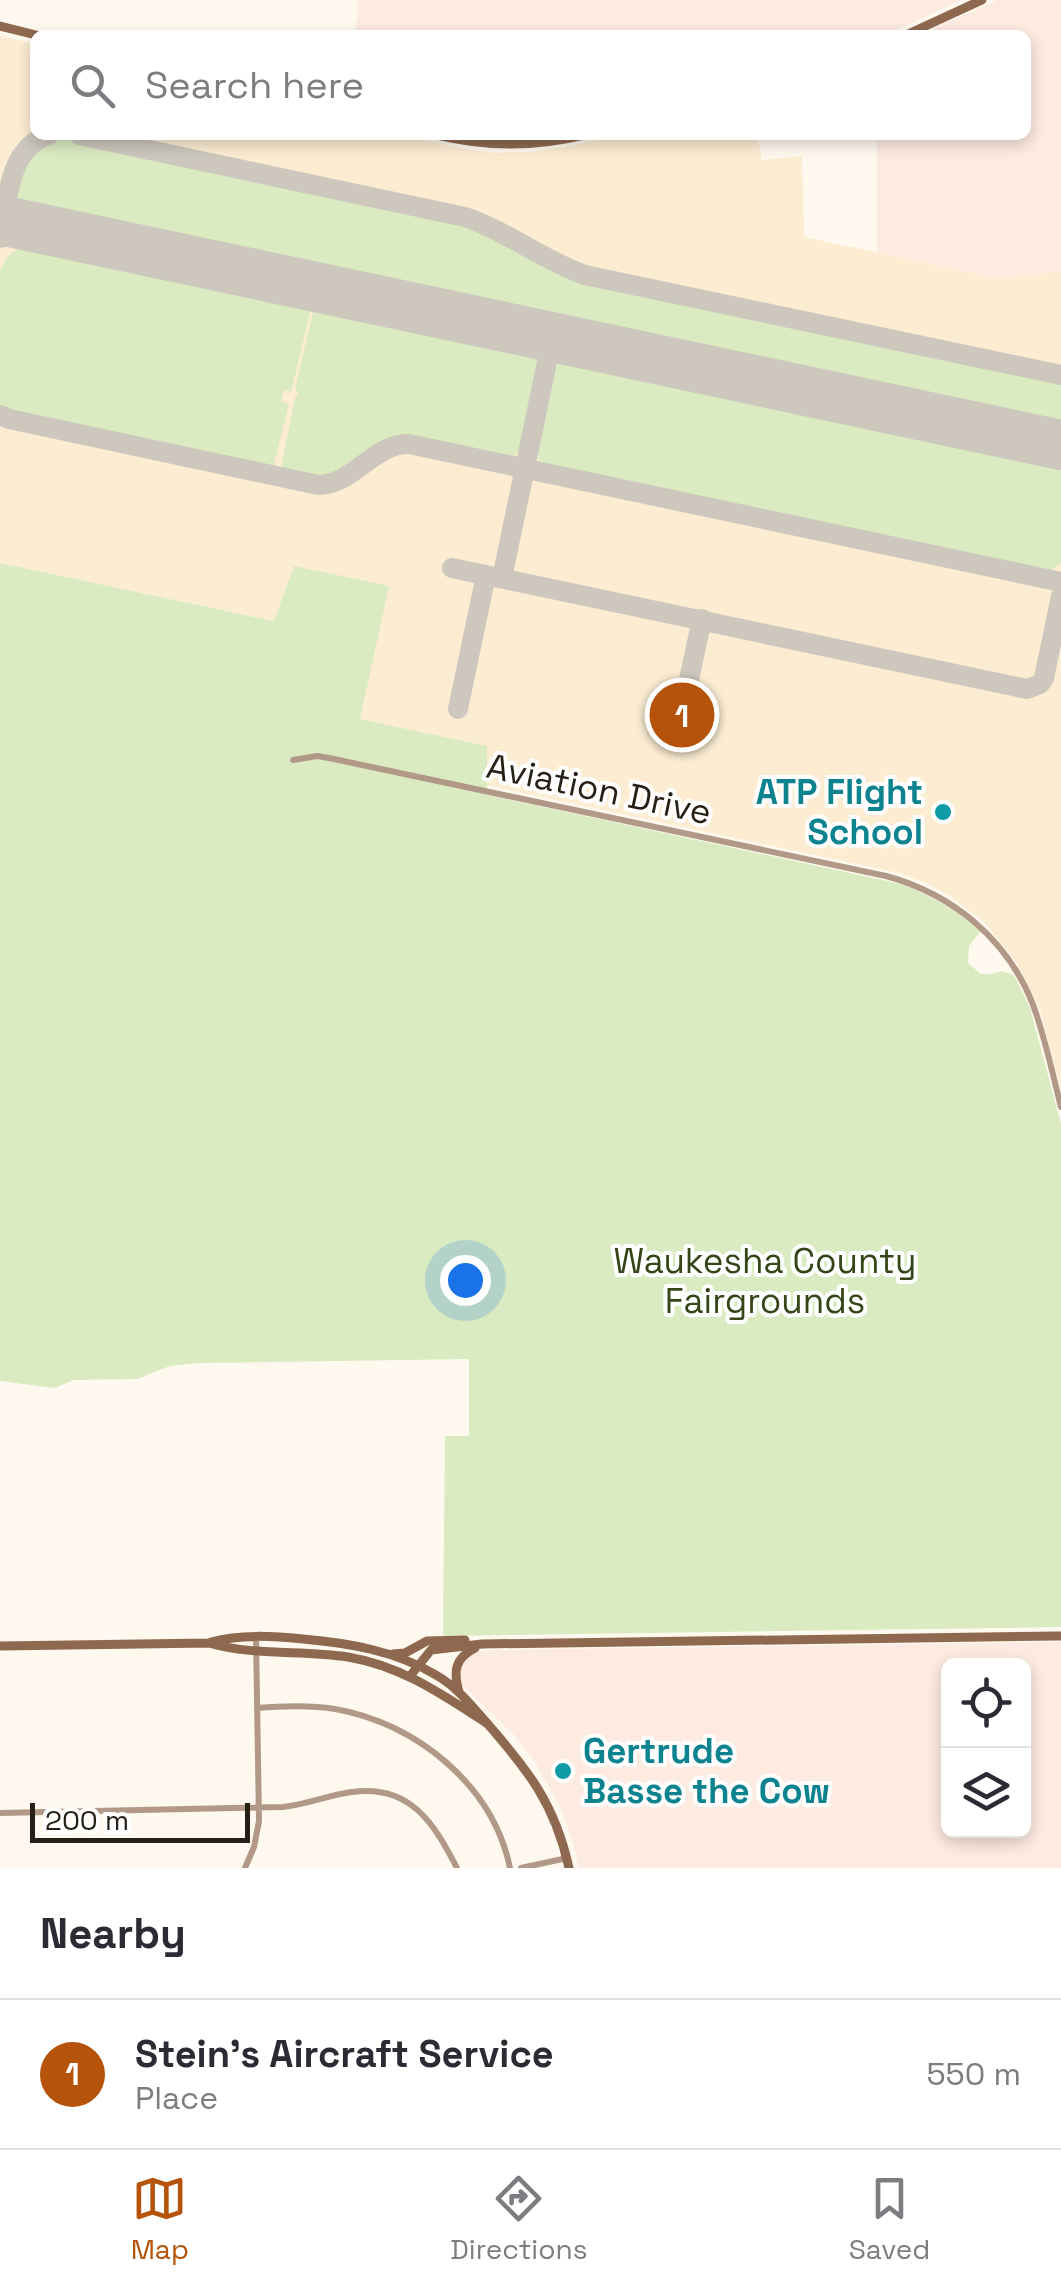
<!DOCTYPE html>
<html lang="en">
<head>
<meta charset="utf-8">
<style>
	body { margin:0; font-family:"Space Grotesk",sans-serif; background:#f2f2f3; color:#2b2b33 }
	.controls { position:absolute; right:30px; bottom:30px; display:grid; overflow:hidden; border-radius:15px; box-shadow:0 5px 15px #0003 }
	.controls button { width:90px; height:90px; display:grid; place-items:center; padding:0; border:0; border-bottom:2px solid #e1e1e2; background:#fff; color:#2b2b33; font:50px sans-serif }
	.scale { position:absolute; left:30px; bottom:25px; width:220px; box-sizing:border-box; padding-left:10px; border:5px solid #251f16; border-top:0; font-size:28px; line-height:35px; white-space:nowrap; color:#251f16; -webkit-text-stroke:8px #fff; paint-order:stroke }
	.you { position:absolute; left:465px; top:1280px; width:35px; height:35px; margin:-25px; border:8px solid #fff; border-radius:50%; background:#1a73e8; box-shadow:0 0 0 15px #1a73e833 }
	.badge { display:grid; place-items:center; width:65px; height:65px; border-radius:50%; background:#b45309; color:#fff; font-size:32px; font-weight:700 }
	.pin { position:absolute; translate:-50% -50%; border:5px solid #fff; box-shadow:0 2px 10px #0006 }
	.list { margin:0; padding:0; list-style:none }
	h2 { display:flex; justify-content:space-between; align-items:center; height:130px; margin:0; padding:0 40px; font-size:42px }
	h2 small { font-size:32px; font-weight:400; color:#7c7c81 }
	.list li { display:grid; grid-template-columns:65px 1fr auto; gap:30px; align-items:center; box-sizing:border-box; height:150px; padding:0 40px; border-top:2px solid #e1e1e2 }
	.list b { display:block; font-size:38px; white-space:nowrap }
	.list p { margin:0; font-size:32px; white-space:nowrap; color:#7c7c81 }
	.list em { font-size:32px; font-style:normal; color:#7c7c81 }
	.icon { flex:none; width:55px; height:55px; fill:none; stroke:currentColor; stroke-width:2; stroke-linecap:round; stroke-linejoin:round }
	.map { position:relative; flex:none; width:1061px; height:1868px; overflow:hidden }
	.search { position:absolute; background:#fff; box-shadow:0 5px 15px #0003; left:30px; right:30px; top:30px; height:110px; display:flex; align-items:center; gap:25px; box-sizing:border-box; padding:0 35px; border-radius:15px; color:#7c7c81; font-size:38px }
	.sheet { height:280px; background:#fff }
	nav { display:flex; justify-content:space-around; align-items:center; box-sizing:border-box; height:140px; border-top:2px solid #e1e1e2; background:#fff; font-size:28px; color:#7c7c81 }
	nav a { display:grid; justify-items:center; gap:5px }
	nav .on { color:#b45309 }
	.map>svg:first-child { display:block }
	.built { fill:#fcecd2 }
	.industrial { fill:#fdeae1; fill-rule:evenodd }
	.green { fill:#daeac1 }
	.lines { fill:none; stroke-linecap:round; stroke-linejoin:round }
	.taxiway { stroke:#cdc7bd; stroke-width:20 }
	.runway { stroke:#cdc7bd; stroke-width:50 }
	.street { stroke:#b29886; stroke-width:6 }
	.secondary { stroke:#8e6950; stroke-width:9 }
	.culture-dot { fill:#0f9aa8; stroke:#fff; stroke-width:4 }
	.labels { text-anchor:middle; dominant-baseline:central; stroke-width:8; stroke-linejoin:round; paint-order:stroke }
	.street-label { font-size:35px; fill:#251f16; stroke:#fff }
	.culture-label { font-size:35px; font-weight:bold; fill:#0d838f; stroke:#fff; text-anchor:end }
	.park-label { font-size:35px; fill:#364517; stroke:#fff }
</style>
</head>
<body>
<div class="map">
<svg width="1061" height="1868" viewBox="0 0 1061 1868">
	<rect width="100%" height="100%" fill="#fef8ee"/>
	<path class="built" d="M0,36L35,44V135H406L459,148L494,153L529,152L575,145L614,135H757L762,160L802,156L804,237L997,278L1061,271V1089L1039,1007L1017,963L984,922L948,895L926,883L899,873L486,785L487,746L360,719L388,585L275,621L0,563Z"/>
	<path class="industrial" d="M358,0H961L886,35H356Z
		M997,0H1061V271L997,278L877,252V135H1026V35H920Z
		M1061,1642V1868H579L573,1842L561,1809L534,1760L514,1735L460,1683V1665L473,1652L492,1650ZM948,1666H1024V1830H948Z"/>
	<path class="green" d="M60,139L76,141L461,223C507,235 542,270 588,282L1061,382V428L14,206C20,173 21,147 60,139Z
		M37,245L312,304L291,392L284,390L281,401L289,404L273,468L19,414L0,407V271C6,253 18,246 37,245Z
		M315,304L532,352L539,360V369L520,450L514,456L504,457L404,436L389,440L327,479L281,469L295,398L298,394L295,389Z
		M571,358L1061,462V563L1050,571H1043L549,467L538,459L536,447L552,371L558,362Z
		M0,563L274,621L294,566L389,586L360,719L487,746V795L901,884C930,895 958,910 980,932L969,946L968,963L981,974H992L1002,971L1013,975L1016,979L1030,1008L1061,1124V1627L443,1636L445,1436H469V1359L198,1363L170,1366L137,1379L73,1380L55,1388L0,1381Z"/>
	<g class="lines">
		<path class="taxiway" d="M79,135L465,217C507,231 542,260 585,275L1061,375
			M0,238C8,202 7,148 49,135
			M0,415L9,419L318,485C353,485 374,443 409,444L1061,582
			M452,568L1027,689L1040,684L1044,678L1061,596
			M502,578L552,338
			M688,684L702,619
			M458,709L486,575"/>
		<path class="runway" d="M0,220L1061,445"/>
		<path class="street" d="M293,760L317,756L329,758L886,876C952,894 1006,938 1032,1002C1045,1036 1052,1072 1061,1107
			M257,1708C283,1706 310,1705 335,1709C416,1723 493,1785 510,1868
			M0,1813L283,1807C306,1805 328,1795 352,1792C410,1784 434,1823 457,1868
			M245,1868L254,1847L259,1821L256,1637
			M521,1868L567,1858"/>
		<path class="secondary" d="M0,26L36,35
			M906,35L982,0
			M437,135C488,147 534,147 584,135
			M211,1642C241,1634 273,1636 303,1639C349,1643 396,1651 436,1675C457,1687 471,1705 486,1722C528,1770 555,1804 569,1868
			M0,1646L209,1643C253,1656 302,1650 348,1657C402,1666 443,1695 488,1724
			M393,1654L405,1653L427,1641L465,1640
			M410,1676L431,1650L482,1644L1061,1636
			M459,1692C453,1671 455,1658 475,1648"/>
	</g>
	<g class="culture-dot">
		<circle cx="943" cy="812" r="10"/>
		<circle cx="563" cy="1771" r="10"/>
	</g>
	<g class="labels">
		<g class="street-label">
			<text transform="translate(599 789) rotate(12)">Aviation Drive</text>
		</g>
		<g class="culture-label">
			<text x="923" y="792">ATP Flight<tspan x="923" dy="40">School</tspan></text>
			<text x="583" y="1751" text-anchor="start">Gertrude<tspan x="583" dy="40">Basse the Cow</tspan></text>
		</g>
		<g class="park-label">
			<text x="765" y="1261">Waukesha County<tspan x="765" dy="40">Fairgrounds</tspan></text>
		</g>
	</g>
</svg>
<div class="controls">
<button><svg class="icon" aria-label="locate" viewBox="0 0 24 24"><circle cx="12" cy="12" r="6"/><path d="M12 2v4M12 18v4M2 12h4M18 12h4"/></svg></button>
<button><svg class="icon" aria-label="layers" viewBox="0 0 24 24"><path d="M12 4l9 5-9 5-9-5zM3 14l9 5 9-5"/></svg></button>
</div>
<div class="scale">200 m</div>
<div class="you"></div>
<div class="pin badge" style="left:682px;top:715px">1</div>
<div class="search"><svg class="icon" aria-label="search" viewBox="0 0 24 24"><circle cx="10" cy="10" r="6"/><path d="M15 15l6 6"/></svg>Search here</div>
</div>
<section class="sheet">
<h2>Nearby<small></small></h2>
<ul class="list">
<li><span class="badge">1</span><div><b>Stein's Aircraft Service</b><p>Place</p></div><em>550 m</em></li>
</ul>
</section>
<nav>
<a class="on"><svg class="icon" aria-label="map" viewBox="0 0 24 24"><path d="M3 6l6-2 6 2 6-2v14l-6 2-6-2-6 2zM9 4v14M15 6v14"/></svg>Map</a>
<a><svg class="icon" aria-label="directions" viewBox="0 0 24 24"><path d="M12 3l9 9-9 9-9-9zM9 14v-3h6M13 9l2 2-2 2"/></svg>Directions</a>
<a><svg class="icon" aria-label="saved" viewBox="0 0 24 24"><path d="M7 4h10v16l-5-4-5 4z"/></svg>Saved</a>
</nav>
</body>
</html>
